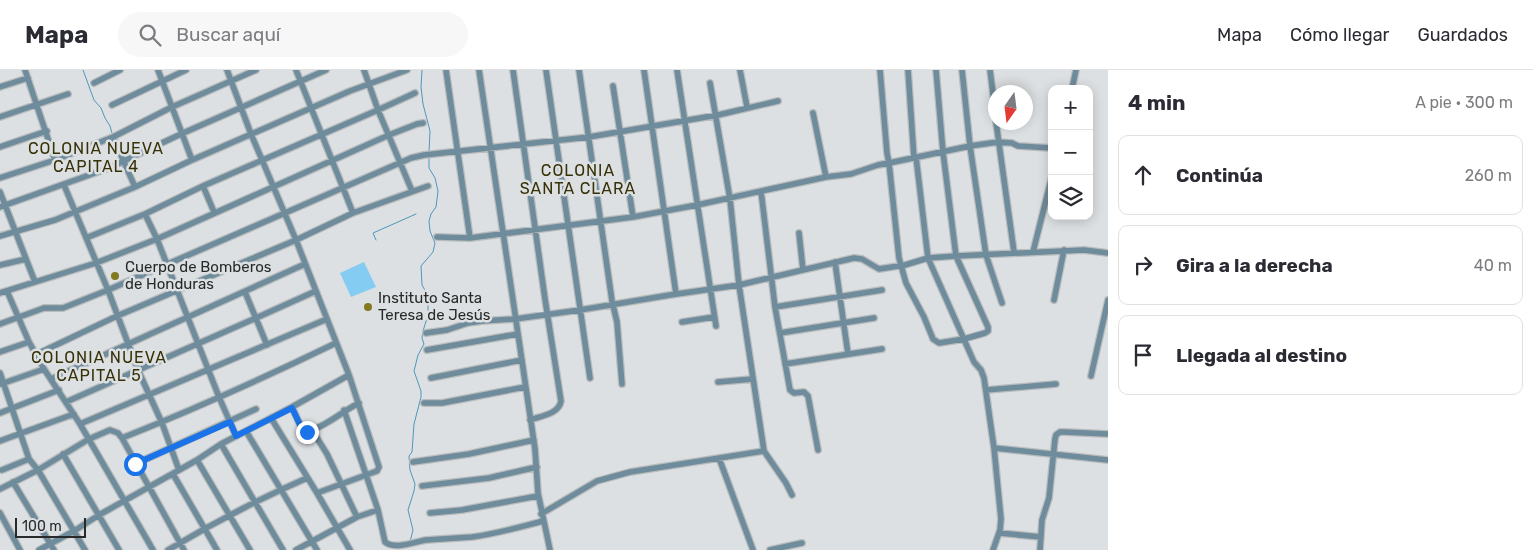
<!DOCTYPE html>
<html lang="es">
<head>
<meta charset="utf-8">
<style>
	body { margin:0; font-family:Rubik,sans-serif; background:#f7f7f7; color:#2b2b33 }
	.controls { position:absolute; right:15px; top:15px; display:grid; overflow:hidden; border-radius:10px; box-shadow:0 2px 12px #0003 }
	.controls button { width:45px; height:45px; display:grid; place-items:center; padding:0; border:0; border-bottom:1px solid #e1e1e2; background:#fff; color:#2b2b33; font:25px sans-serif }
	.compass { position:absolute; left:988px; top:15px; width:45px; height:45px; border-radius:50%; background:#fff; box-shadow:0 2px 12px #0003; rotate:194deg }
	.scale { position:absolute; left:15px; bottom:12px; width:71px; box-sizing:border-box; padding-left:5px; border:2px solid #282a2a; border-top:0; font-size:14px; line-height:18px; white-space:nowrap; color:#282a2a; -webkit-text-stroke:4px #dde0e2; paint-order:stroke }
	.stop { position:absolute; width:15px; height:15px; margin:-11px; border:4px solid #1a73e8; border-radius:50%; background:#fff }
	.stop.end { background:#1a73e8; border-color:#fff; box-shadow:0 1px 5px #0008 }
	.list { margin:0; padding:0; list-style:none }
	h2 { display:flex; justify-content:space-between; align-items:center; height:65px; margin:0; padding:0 20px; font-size:21px }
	h2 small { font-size:16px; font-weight:400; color:#7c7c81 }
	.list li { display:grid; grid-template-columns:32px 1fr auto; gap:15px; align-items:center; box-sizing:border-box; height:80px; margin:0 10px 10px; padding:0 10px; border:1px solid #e1e1e2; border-radius:10px }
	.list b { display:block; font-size:19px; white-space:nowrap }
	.list em { font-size:16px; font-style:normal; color:#7c7c81 }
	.icon { flex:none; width:28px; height:28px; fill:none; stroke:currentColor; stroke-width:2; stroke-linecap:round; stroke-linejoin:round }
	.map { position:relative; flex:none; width:1108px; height:480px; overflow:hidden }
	header { display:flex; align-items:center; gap:30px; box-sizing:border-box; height:70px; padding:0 25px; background:#fff; border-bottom:1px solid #e1e1e2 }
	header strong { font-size:24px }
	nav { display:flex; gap:28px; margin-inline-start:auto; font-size:18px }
	.search { width:350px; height:45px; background:#f7f7f7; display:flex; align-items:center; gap:12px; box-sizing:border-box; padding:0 18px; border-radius:28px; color:#7c7c81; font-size:19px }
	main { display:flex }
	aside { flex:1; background:#fff }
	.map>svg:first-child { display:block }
	.green { fill:#84ccf1 }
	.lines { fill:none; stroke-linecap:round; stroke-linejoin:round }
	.stream { stroke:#4e97ba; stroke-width:1 }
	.minor-casing { stroke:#b9bcbd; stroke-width:8 }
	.minor { stroke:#6f8c9c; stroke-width:5.5 }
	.route { stroke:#1a73e8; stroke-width:6 }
	.poi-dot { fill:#83791e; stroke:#dde0e2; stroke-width:2 }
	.labels { text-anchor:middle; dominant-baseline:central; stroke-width:5; stroke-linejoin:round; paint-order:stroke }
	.poi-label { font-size:15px; fill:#282a2a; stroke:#dde0e2; text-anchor:start }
	.neighbourhood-label { font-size:16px; letter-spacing:1px; fill:#363106; stroke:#dde0e2 }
</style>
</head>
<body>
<header>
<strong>Mapa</strong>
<div class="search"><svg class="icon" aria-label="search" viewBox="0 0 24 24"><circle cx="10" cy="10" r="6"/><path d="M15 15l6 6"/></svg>Buscar aquí</div>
<nav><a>Mapa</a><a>Cómo llegar</a><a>Guardados</a></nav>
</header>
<main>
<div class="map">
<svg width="1108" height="480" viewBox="0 0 1108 480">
	<rect width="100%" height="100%" fill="#dde0e2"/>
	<path class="green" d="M364,192L376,217L351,227L340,203Z"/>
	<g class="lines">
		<path class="stream" d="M83,0L94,30L101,38L105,48L110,56L112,63
			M422,0L421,17L423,34L430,61L429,82
			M376,170L373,163L416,144
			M410,472L413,460L408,440L414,421L415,414L410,400L409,386L412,382L414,354L421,327V321L414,301L418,285L424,274L422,268L423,261L428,245V233L427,224L422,215L421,196L433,182L435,173L430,161L429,151L431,144L436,137L438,121L435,108L429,98V86"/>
		<g class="minor-casing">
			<path id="minor" d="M25,0L55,90
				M158,0L192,90
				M227,0L251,64L296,170L349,305L379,397L377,401L317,423
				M296,0L353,143
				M364,0L378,40L412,121
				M446,0L470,168
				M479,0L535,379L538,423L550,480
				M513,0L545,229L561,331C559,344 541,346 530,350
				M546,0L590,308
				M579,0L612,231L617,252L622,314
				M644,0L676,224
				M677,0L716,256
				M740,0L747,37
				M880,0L887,83L889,93L970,76L998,72L1012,73L1018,76L1052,78
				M908,0L914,88
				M962,0L970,76L986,185L1002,233
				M990,0L996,48
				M94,13L120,0
				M613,16L633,147
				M0,17L28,8
				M1072,19L1076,0
				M112,35L186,0
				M813,43L826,107
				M0,47L68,24
				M996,52L1014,182
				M113,67L135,117
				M0,77L47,61
				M916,87L928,188L974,292L981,300L984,308L994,378L1001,449L1000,460L993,480
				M0,108L55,90L113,67L172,37L256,0
				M64,115L108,220L138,300L162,353L179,400
				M203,116L214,142
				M761,121L775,237L790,320L794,323L804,322L808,326L818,380
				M0,122L35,212
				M0,137L109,98L181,64L326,0
				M145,144L157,169L219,327L236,366
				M799,163L803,200
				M0,166L55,150L135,117L192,90L350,21L407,0
				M437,167L470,168L633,147L697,135L826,107L851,104L878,95L889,93L899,188L906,213L924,247L933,269L939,273L964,269L985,263L988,261V257L956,186L943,82L936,0
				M86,168L145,144L203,116L378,40L415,23
				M1033,182L1052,106
				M835,192L848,284
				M0,195L26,189
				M7,221L29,272L44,299L80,354L153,480
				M245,222L267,275
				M0,223L96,193L157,169L389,65L417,54L423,53
				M1054,230L1064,180
				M775,237L882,220
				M682,252L714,247
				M0,254L44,238H63L108,220L411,88L424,85L589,67L718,45L778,31
				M426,263L447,260L468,253L482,251L515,249L580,240L670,225L739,215L854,188L862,189L879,199L905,195L928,188L956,186L1084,180L1108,183
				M780,263L874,248
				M427,280L518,264
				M0,282L29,272
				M37,284L117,246L296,170L353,143L428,116
				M785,294L882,279
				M0,303L29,389L38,400L85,480
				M1091,306L1108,230
				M431,308L522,290
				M51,309L305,194
				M718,312L753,309
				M1,314L44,299
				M986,320L1056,314
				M66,332L256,248L316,221
				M424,333H442L525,317
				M292,337L302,359L307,362L312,360
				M344,340L378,440L385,472C395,480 414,472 426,470C441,469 456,468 472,467C496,464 520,457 543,451
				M0,343L59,320
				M271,348L317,423L350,480
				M80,354L327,249
				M246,361L317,480
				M122,368L184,480
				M0,371L74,344
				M221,374L283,480
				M994,378L1108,390
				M764,381L786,413L792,425
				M63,384L119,480
				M719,388L753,480
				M197,390L250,480
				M413,392L469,384L534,370
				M135,394L256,339
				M2,400L29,389
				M173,404L217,480
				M13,412L54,480
				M422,416L489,408L537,397
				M0,419L38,400L89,369L110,360L118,363L122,368C195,339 266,307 336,273
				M0,443L20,480
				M430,443L462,440L538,426
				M541,444L597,411L630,402L764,381L739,215L730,129L710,13
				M357,447L327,384L312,360C329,354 343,341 359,333
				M999,463L1041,467
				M39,480L74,461L99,445L197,390L221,374L292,337L349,305
				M168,480C213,453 259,429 307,408
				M296,480L357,447L378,440
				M770,480L802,473
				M1040,480L1042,450L1049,428L1055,369L1056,365L1060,362H1064L1108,364"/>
		</g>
		<use href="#minor" class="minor"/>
	</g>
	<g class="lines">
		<path class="route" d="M135,394L230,352L236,366L292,338L302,359L307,362"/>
	</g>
	<g class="poi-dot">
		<circle cx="115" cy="206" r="5"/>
		<circle cx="368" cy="237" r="5"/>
	</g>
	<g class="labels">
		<g class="poi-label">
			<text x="125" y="197">Cuerpo de Bomberos<tspan x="125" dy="17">de Honduras</tspan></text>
			<text x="378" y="228">Instituto Santa<tspan x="378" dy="17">Teresa de Jesús</tspan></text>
		</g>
		<g class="neighbourhood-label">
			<text x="96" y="78">COLONIA NUEVA<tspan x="96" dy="18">CAPITAL 4</tspan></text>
			<text x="578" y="100">COLONIA<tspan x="578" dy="18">SANTA CLARA</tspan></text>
			<text x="99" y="287">COLONIA NUEVA<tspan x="99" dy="18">CAPITAL 5</tspan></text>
		</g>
	</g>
</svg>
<div class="controls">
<button>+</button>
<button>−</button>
<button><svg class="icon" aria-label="layers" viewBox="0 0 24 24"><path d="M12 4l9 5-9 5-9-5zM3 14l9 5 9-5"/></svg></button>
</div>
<svg class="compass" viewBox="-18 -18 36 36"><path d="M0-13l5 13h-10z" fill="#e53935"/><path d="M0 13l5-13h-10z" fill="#7c7c81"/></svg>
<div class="scale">100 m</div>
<div class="stop" style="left:135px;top:394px"></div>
<div class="stop end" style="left:307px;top:362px"></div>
</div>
<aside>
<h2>4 min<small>A pie · 300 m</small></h2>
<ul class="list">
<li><svg class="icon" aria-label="ahead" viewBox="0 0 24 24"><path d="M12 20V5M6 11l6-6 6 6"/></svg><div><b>Continúa</b></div><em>260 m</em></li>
<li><svg class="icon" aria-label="right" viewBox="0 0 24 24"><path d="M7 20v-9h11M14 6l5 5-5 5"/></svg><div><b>Gira a la derecha</b></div><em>40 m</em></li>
<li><svg class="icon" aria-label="arrive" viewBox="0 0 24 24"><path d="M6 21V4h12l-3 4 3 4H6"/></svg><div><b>Llegada al destino</b></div></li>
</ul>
</aside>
</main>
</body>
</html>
